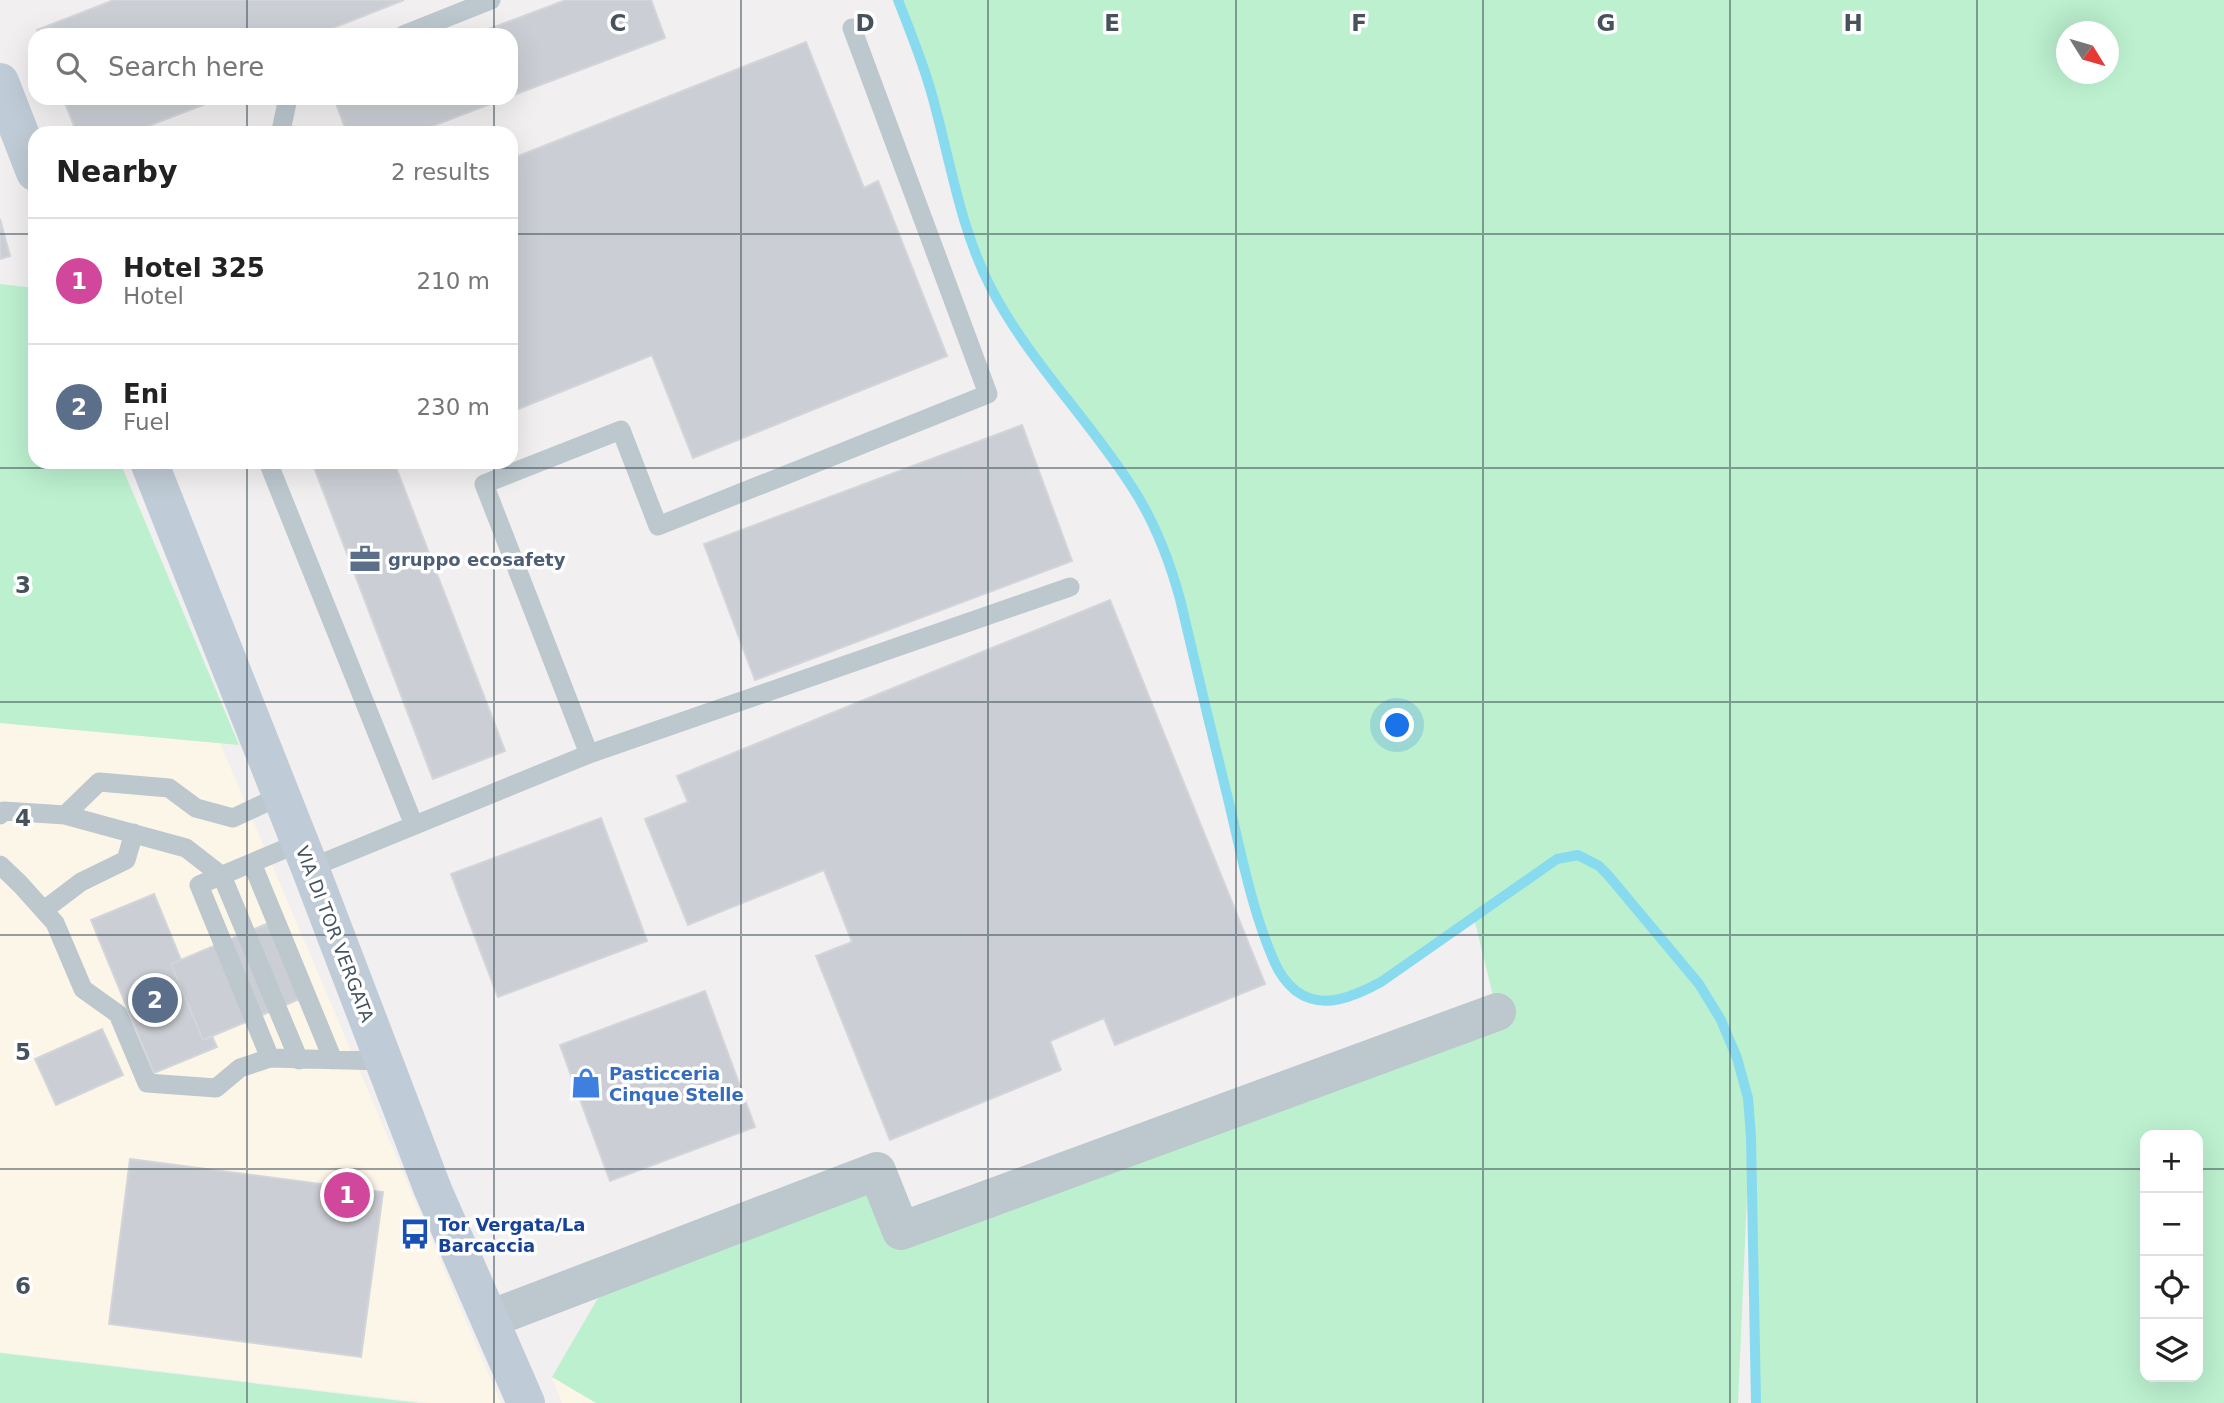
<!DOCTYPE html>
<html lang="en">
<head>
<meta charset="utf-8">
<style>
	body { margin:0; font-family:"DejaVu Sans",sans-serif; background:#f6f6f6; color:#222 }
	.controls { position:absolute; right:21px; bottom:21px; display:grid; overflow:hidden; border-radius:14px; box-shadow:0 7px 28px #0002 }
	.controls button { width:63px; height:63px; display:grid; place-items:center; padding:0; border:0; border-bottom:2px solid #e0e0e0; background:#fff; color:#222; font:35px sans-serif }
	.compass { position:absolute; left:2056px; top:21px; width:63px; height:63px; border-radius:50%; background:#fff; box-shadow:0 7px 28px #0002; rotate:127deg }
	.you { position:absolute; left:1398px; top:726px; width:24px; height:24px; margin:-18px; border:5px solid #fff; border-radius:50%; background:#1a73e8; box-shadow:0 0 0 10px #1a73e833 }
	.badge { display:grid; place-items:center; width:46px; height:46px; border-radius:50%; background:#0b8043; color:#fff; font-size:23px; font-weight:700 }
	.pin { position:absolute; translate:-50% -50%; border:4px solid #fff; box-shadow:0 2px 7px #0006 }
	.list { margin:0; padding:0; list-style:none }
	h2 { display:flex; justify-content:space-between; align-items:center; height:91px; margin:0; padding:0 28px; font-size:30px }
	h2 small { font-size:23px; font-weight:400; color:#767676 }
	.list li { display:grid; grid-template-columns:46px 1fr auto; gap:21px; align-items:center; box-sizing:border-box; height:126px; padding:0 28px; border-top:2px solid #e0e0e0 }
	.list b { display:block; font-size:26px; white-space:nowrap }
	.list p { margin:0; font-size:23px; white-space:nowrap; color:#767676 }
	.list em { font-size:23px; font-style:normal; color:#767676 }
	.icon { flex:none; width:38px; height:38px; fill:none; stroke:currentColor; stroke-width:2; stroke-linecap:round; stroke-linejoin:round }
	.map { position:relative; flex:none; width:2224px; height:1403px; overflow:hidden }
	.search { position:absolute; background:#fff; box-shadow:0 7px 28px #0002; left:28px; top:28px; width:490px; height:77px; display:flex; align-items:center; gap:18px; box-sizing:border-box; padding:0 24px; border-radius:21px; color:#767676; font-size:26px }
	.panel { position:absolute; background:#fff; box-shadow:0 7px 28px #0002; left:28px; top:126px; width:490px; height:343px; border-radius:21px }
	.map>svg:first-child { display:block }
	.commercial { fill:#fcf6e8 }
	.green { fill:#bcf0cf; fill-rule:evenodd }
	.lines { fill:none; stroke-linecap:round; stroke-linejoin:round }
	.stream { stroke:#88dbee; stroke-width:10 }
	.building { fill:#cbced4; stroke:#d2d5da; stroke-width:2 }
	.lane { stroke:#bcc7ce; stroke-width:19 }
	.street { stroke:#bcc7ce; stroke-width:38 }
	.secondary { stroke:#bfcbd6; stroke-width:38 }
	.grid { fill:none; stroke:#46535d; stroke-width:2; stroke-opacity:0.55 }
	.labels { text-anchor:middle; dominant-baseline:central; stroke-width:7; stroke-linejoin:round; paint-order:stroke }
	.service-label { font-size:18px; font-weight:bold; fill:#4e5e75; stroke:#fff; text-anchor:start }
	.street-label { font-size:18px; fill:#46535d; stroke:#fff }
	.shop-label { font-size:18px; font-weight:bold; fill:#366cbe; stroke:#fff; text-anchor:start }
	.transit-label { font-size:18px; font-weight:bold; fill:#164399; stroke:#fff; text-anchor:start }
	.grid-label { font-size:23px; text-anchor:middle; font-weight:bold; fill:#46535d; stroke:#fff; stroke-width:7; stroke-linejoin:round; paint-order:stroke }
</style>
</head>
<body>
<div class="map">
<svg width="2224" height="1403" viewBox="0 0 2224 1403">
	<rect width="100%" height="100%" fill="#f1efef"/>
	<path class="commercial" d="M0,723L220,743L501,1403H430L0,1352Z
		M552,1377L596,1403H562Z"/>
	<path class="green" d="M898,0H2224V1403H1756L1750,1126L1738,1403H596L552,1377L598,1298L877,1171L900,1231L1497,1012L1474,918C1437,943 1367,1002 1323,1001C1304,1000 1289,988 1280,973C1258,937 1245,868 1234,826C1216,750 1197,675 1180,599C1168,559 1155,522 1132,487C1087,417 1025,359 988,283C961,226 952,165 935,105C925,70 912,34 898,0ZM2066,32H2108V74H2066ZM2145,1135H2198V1377H2145Z
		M0,284L35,288V462H120L239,745L0,723Z
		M0,1353L418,1403H0Z"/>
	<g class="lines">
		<path class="stream" d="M898,0C912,36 927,73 936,110C952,170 962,232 991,288C1029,361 1088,418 1132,487C1155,522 1169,559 1180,599C1196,668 1213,738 1230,807C1242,858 1253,913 1274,961C1279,973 1286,983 1296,991C1323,1011 1355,996 1381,982L1557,859L1578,855L1599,866L1608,875L1699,984L1721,1020L1737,1058L1748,1098L1751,1137L1756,1403"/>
	</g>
	<path class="building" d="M114,0H404L320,33L321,35H39L37,30Z
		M566,0H651L665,38L511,96V35H473Z
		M806,42L864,188L878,181L947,356L693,458L652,355L511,412V159Z
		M63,98H221L130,133H77Z
		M334,98H506L414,133H347Z
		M0,219L10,256L0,259Z
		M1022,425L1072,561L755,680L704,544Z
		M312,462H394L505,751L433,779Z
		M1110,600L1265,984L1115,1045L1104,1018L1050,1041L1061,1070L890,1140L816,956L852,942L824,870L688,925L645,819L688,802L677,776Z
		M601,818L647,941L498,997L451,874Z
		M154,894L181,960L171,964L203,1040L212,1036L217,1047L154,1073L91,920Z
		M283,917L314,993L203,1040L171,964Z
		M705,991L755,1127L610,1181L560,1045Z
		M102,1029L123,1075L56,1105L35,1059Z
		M130,1159L383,1192L361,1357L109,1324Z"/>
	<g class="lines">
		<path class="lane" d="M403,35L491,0
			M282,126L288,98
			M268,462L414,825
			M589,754L1070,587
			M0,815L4,811L65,815L186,848L222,876L299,1060
			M65,815L99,782L169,788L196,808L233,818L280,796
			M299,843L199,885L270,1058L384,1061
			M252,863L333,1060
			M0,865L20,884L55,923L83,989L118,1014L147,1083L216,1088L240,1068L270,1058
			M310,868L589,754L484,484L621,430L658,526L988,394L852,28
			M44,910L81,882L126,860L134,833"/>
		<path class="street" d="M490,1319L877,1171L901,1231L1497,1012"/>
		<path class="secondary" d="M0,82L35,172
			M149,462L310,868L433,1190L526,1403"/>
	</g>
	<path class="grid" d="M247,0V35M494,0V35M741,0V1403M988,0V1403M1236,0V1403M1483,0V1403M1730,0V1403M1977,0V1403M247,98V133M494,98V133M0,234H35M511,234H2224M247,462V1403M494,462V1403M0,468H2224M0,702H2224M0,935H2224M0,1169H2145M2198,1169H2224"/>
	<defs>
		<g id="office-bare" transform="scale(2.415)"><path d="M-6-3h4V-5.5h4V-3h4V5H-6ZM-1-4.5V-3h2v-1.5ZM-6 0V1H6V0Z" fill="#5c6f8a" stroke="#fff" stroke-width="2.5" paint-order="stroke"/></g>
		<g id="shop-bare" transform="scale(2.415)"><path d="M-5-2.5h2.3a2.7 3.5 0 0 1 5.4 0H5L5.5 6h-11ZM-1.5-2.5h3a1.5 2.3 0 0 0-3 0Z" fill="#3f7fe0" stroke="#fff" stroke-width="2.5" paint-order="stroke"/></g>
		<g id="bus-bare" transform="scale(2.415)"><path d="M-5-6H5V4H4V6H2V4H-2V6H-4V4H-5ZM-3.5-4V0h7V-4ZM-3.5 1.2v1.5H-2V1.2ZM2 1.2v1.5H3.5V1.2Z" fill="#1a4fb4" stroke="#fff" stroke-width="2.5" paint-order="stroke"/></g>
	</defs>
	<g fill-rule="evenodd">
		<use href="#office-bare" x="365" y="559"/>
		<use href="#shop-bare" x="586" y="1083"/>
		<use href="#bus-bare" x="415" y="1234"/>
	</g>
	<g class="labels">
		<g class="service-label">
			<text x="388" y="559">gruppo ecosafety</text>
		</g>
		<g class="street-label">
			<text transform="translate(335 934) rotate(69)">VIA DI TOR VERGATA</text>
		</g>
		<g class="shop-label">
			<text x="609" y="1073">Pasticceria<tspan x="609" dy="21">Cinque Stelle</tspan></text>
		</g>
		<g class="transit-label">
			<text x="438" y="1224">Tor Vergata/La<tspan x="438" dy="21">Barcaccia</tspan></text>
		</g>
	</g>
	<g class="grid-label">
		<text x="618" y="31">C</text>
		<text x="865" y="31">D</text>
		<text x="1112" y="31">E</text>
		<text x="1359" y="31">F</text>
		<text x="1606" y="31">G</text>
		<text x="1853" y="31">H</text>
		<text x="23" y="593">3</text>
		<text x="23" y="826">4</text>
		<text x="23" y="1060">5</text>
		<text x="23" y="1294">6</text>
	</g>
</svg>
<div class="controls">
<button>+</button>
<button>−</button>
<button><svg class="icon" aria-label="locate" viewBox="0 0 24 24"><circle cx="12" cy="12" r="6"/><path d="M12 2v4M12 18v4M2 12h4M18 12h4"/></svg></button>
<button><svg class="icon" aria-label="layers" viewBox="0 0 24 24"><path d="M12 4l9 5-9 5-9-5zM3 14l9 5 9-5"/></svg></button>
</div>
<svg class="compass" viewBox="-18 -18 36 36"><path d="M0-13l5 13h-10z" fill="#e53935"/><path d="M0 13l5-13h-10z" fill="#767676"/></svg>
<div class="you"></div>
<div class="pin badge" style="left:347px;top:1195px;background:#d1479c">1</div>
<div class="pin badge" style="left:155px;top:1000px;background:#5c6f8a">2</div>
<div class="search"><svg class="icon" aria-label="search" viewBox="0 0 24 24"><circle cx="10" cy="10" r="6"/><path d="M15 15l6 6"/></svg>Search here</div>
<section class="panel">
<h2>Nearby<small>2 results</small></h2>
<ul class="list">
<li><span class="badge" style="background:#d1479c">1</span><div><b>Hotel 325</b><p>Hotel</p></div><em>210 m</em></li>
<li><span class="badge" style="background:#5c6f8a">2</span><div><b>Eni</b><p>Fuel</p></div><em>230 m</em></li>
</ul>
</section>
</div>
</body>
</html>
